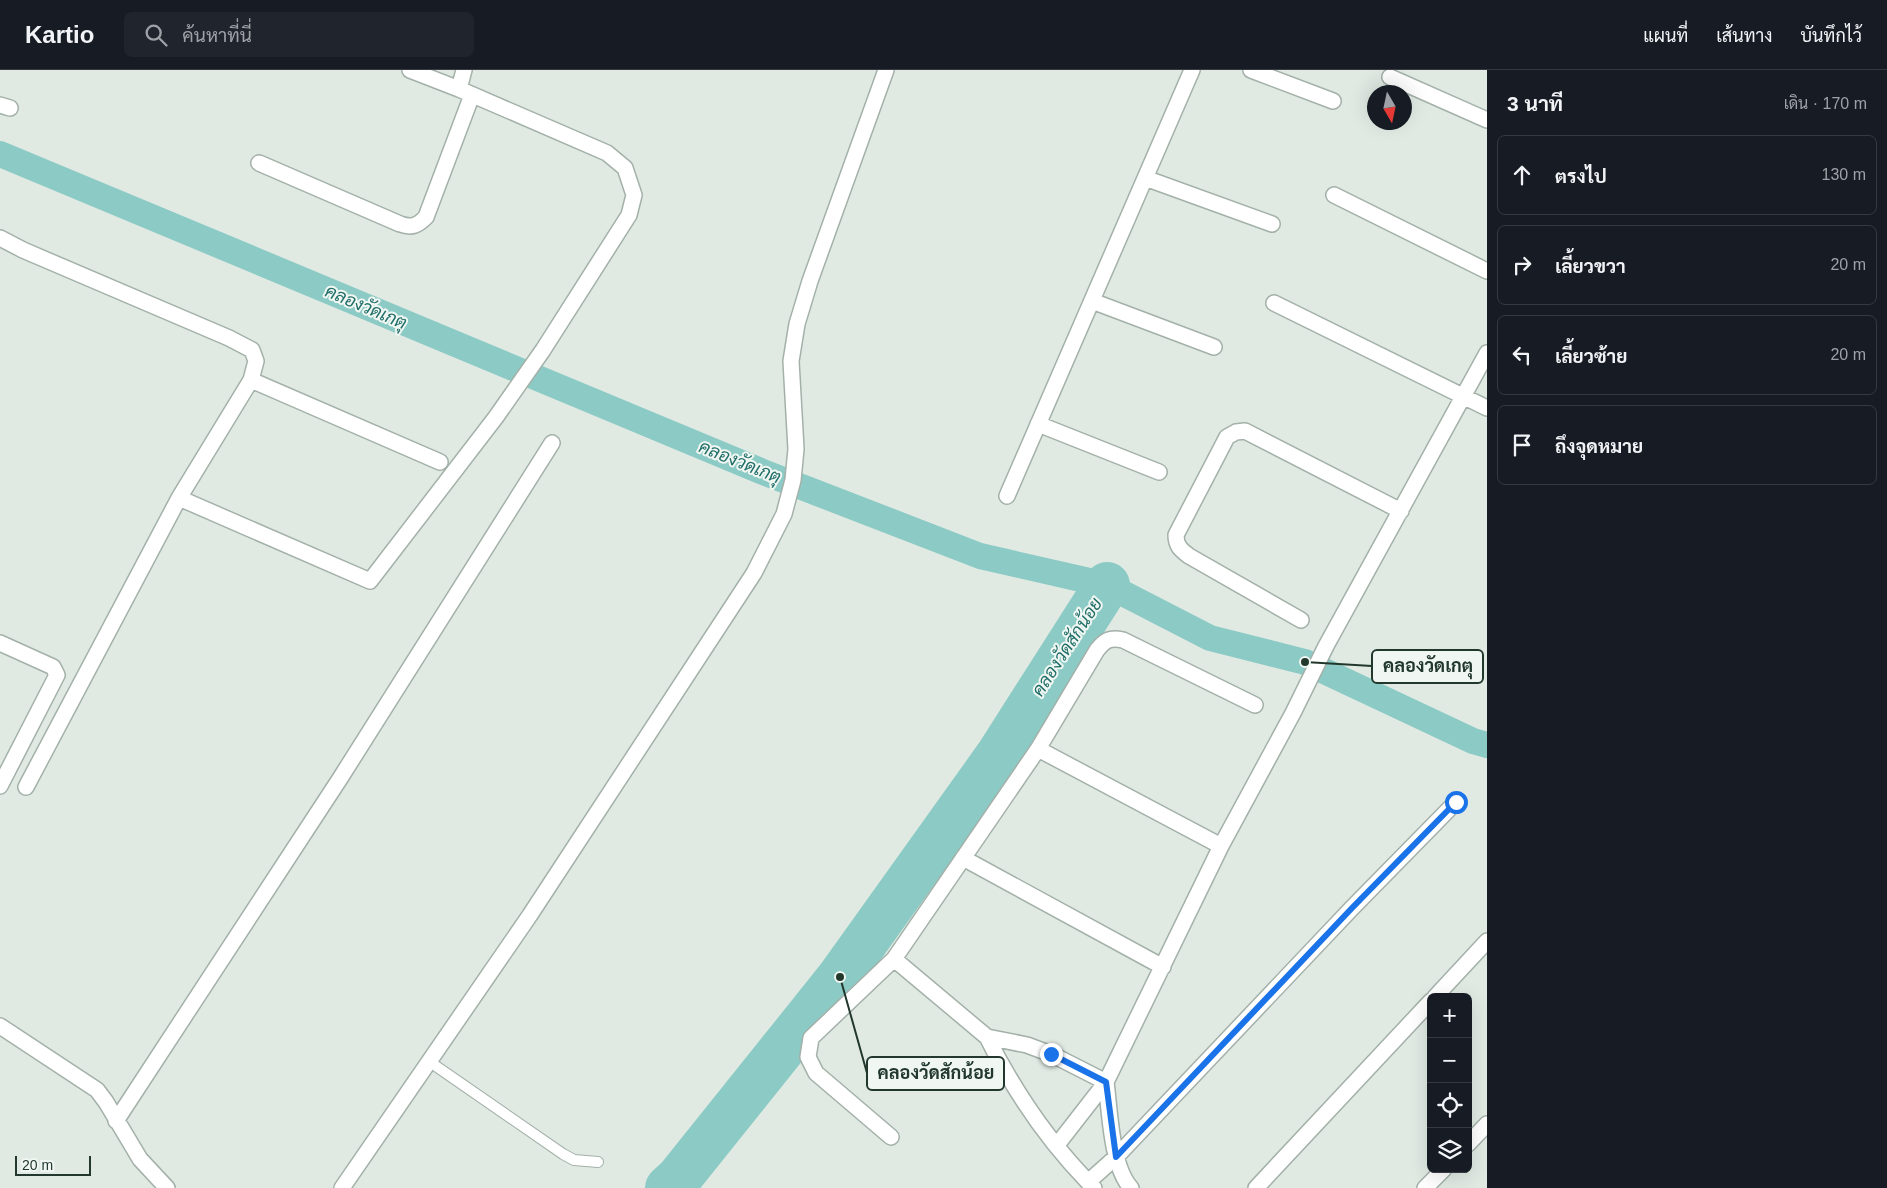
<!DOCTYPE html>
<html lang="th">
<head>
<meta charset="utf-8">
<style>
	body { margin:0; font-family:Arial,Sarabun,sans-serif; background:#20242c; color:#f1f3f6 }
	.controls { position:absolute; right:15px; bottom:15px; display:grid; overflow:hidden; border-radius:8px; box-shadow:0 5px 20px #0002 }
	.controls button { width:45px; height:45px; display:grid; place-items:center; padding:0; border:0; border-bottom:1px solid #363941; background:#171b24; color:#f1f3f6; font:25px sans-serif }
	.compass { position:absolute; left:1367px; top:15px; width:45px; height:45px; border-radius:50%; background:#171b24; box-shadow:0 5px 20px #0002; rotate:171deg }
	.scale { position:absolute; left:15px; bottom:12px; width:76px; box-sizing:border-box; padding-left:5px; border:2px solid #22382d; border-top:0; font-size:14px; line-height:18px; white-space:nowrap; color:#22382d; -webkit-text-stroke:4px #f0f7f2; paint-order:stroke }
	.stop { position:absolute; width:15px; height:15px; margin:-11px; border:4px solid #1a73e8; border-radius:50%; background:#fff }
	.stop.end { background:#1a73e8; border-color:#fff; box-shadow:0 1px 5px #0008 }
	.list { margin:0; padding:0; list-style:none }
	h2 { display:flex; justify-content:space-between; align-items:center; height:65px; margin:0; padding:0 20px; font-size:21px }
	h2 small { font-size:16px; font-weight:400; color:#9ea1a6 }
	.list li { display:grid; grid-template-columns:32px 1fr auto; gap:15px; align-items:center; box-sizing:border-box; height:80px; margin:0 10px 10px; padding:0 10px; border:1px solid #363941; border-radius:8px }
	.list b { display:block; font-size:19px; white-space:nowrap }
	.list em { font-size:16px; font-style:normal; color:#9ea1a6 }
	.icon { flex:none; width:28px; height:28px; fill:none; stroke:currentColor; stroke-width:2; stroke-linecap:round; stroke-linejoin:round }
	.map { position:relative; flex:none; width:1487px; height:1118px; overflow:hidden }
	header { display:flex; align-items:center; gap:30px; box-sizing:border-box; height:70px; padding:0 25px; background:#171b24; border-bottom:1px solid #363941 }
	header strong { font-size:24px }
	nav { display:flex; gap:28px; margin-inline-start:auto; font-size:18px }
	.search { width:350px; height:45px; background:#20242c; display:flex; align-items:center; gap:12px; box-sizing:border-box; padding:0 18px; border-radius:8px; color:#9ea1a6; font-size:19px }
	main { display:flex }
	aside { flex:1; background:#171b24 }
	.map>svg:first-child { display:block }
	.lines { fill:none; stroke-linecap:round; stroke-linejoin:round }
	.canal { stroke:#8ccac5; stroke-width:26 }
	.river { stroke:#8ccac5; stroke-width:46 }
	.service-casing { stroke:#a3b1a9; stroke-width:12 }
	.minor-casing { stroke:#a3b1a9; stroke-width:18 }
	.service { stroke:#fff; stroke-width:10 }
	.minor { stroke:#fff; stroke-width:15 }
	.route { stroke:#1a73e8; stroke-width:6 }
	.labels { text-anchor:middle; dominant-baseline:central; stroke-width:4; stroke-linejoin:round; paint-order:stroke }
	.water-label { font-size:18px; font-style:italic; fill:#226e69; stroke:#f0f7f2 }
	.leader { fill:none; stroke:#22382d; stroke-width:2 }
	.callout-dot { fill:#22382d; stroke:#f0f7f2; stroke-width:2 }
	.callout { fill:#f0f7f2; stroke:#22382d; stroke-width:2 }
	.callout-label { font-size:18px; text-anchor:middle; font-weight:bold; fill:#22382d }
</style>
</head>
<body>
<header>
<strong>Kartio</strong>
<div class="search"><svg class="icon" aria-label="search" viewBox="0 0 24 24"><circle cx="10" cy="10" r="6"/><path d="M15 15l6 6"/></svg>ค้นหาที่นี่</div>
<nav><a>แผนที่</a><a>เส้นทาง</a><a>บันทึกไว้</a></nav>
</header>
<main>
<div class="map">
<svg width="1487" height="1118" viewBox="0 0 1487 1118">
	<rect width="100%" height="100%" fill="#e0eae3"/>
	<g class="lines">
		<path class="canal" d="M0,84L763,402L980,486L1107,515L1210,568L1305,592L1473,671L1487,675"/>
		<path class="river" d="M668,1118L679,1108L840,907L998,686L1107,515"/>
		<g class="service-casing">
			<path id="service" d="M430,992L563,1084L574,1090L598,1092"/>
		</g>
		<g class="minor-casing">
			<path id="minor" d="M410,0L459,19
				M1251,0L1333,31
				M1390,7L1487,50
				M0,35L10,38
				M259,93L400,154C412,158 417,156 426,147L472,25
				M1145,108L1272,154
				M1334,125L1487,201
				M0,168L23,180L229,268L252,280L256,291L251,310L179,428L26,717
				M1092,231L1214,277
				M1274,233L1487,338
				M251,310L440,392
				M1038,354L1159,402
				M1007,426L1192,0
				M179,428L370,511L496,347L543,280L629,145L634,125L625,98L607,83L459,19L464,0
				M1301,550L1189,486C1181,480 1176,476 1176,465L1227,367L1236,362L1245,361L1401,441
				M0,573L53,597L57,605L0,716
				M1221,776L1038,679L1097,580C1105,570 1110,567 1123,570L1255,635
				M963,788L1163,897
				M894,889L1038,679
				M1435,927L1487,871
				M0,956L97,1020L106,1032L140,1089L167,1118
				M987,967C1014,1021 1051,1075 1094,1118
				M1106,1012C1110,1042 1111,1096 1131,1118
				M116,1051L341,707L552,373
				M891,1067L816,1003L808,987L811,968L894,889L987,967L1027,975L1051,984L1106,1012
				M1468,1074L1487,1054
				M1057,1075L1106,1012L1221,776L1293,643L1326,576L1487,283
				M1088,1112L1116,1087L1352,838L1456,732
				M342,1118L530,845L754,503L784,444L793,410L796,379L791,291L797,254L810,211L886,0
				M1256,1118L1431,931
				M1425,1118L1444,1099"/>
		</g>
		<use href="#service" class="service"/>
		<use href="#minor" class="minor"/>
	</g>
	<g class="lines">
		<path class="route" d="M1051,984L1106,1012L1116,1087L1352,838L1456,732"/>
	</g>
	<g class="labels">
		<g class="water-label">
			<text transform="translate(366 237) rotate(23)">คลองวัดเกตุ</text>
			<text transform="translate(740 392) rotate(22)">คลองวัดเกตุ</text>
			<text transform="translate(1067 577) rotate(-57)">คลองวัดสักน้อย</text>
		</g>
	</g>
	<path class="leader" d="M1305 592L1372 596M840 907L867 1003"/>
	<g class="callout-dot">
		<circle cx="1305" cy="592" r="5"/>
		<circle cx="840" cy="907" r="5"/>
	</g>
	<g class="callout">
		<rect x="1372" y="580" width="111" height="33" rx="5"/>
		<rect x="867" y="987" width="137" height="33" rx="5"/>
	</g>
	<g class="callout-label">
		<text x="1428" y="602">คลองวัดเกตุ</text>
		<text x="936" y="1009">คลองวัดสักน้อย</text>
	</g>
</svg>
<div class="controls">
<button>+</button>
<button>−</button>
<button><svg class="icon" aria-label="locate" viewBox="0 0 24 24"><circle cx="12" cy="12" r="6"/><path d="M12 2v4M12 18v4M2 12h4M18 12h4"/></svg></button>
<button><svg class="icon" aria-label="layers" viewBox="0 0 24 24"><path d="M12 4l9 5-9 5-9-5zM3 14l9 5 9-5"/></svg></button>
</div>
<svg class="compass" viewBox="-18 -18 36 36"><path d="M0-13l5 13h-10z" fill="#e53935"/><path d="M0 13l5-13h-10z" fill="#9ea1a6"/></svg>
<div class="scale">20 m</div>
<div class="stop" style="left:1456px;top:732px"></div>
<div class="stop end" style="left:1051px;top:984px"></div>
</div>
<aside>
<h2>3 นาที<small>เดิน · 170 m</small></h2>
<ul class="list">
<li><svg class="icon" aria-label="ahead" viewBox="0 0 24 24"><path d="M12 20V5M6 11l6-6 6 6"/></svg><div><b>ตรงไป</b></div><em>130 m</em></li>
<li><svg class="icon" aria-label="right" viewBox="0 0 24 24"><path d="M7 20v-9h11M14 6l5 5-5 5"/></svg><div><b>เลี้ยวขวา</b></div><em>20 m</em></li>
<li><svg class="icon" aria-label="left" viewBox="0 0 24 24"><path d="M17 20v-9H6M10 6l-5 5 5 5"/></svg><div><b>เลี้ยวซ้าย</b></div><em>20 m</em></li>
<li><svg class="icon" aria-label="arrive" viewBox="0 0 24 24"><path d="M6 21V4h12l-3 4 3 4H6"/></svg><div><b>ถึงจุดหมาย</b></div></li>
</ul>
</aside>
</main>
</body>
</html>
